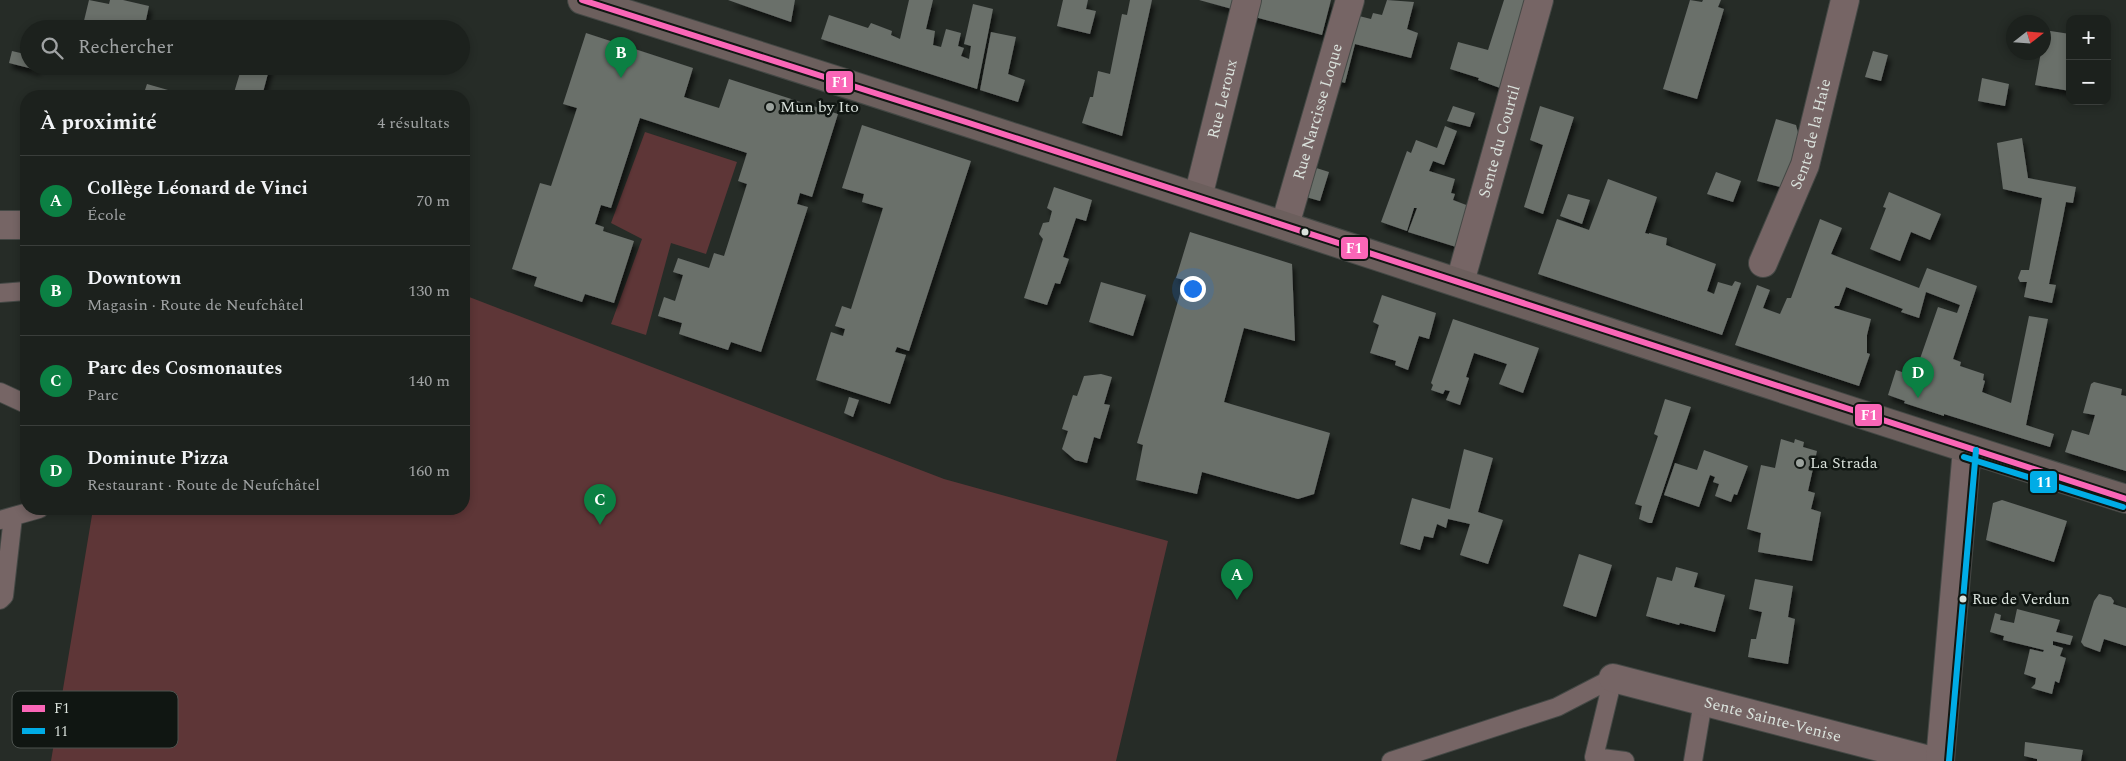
<!DOCTYPE html>
<html lang="fr">
<head>
<meta charset="utf-8">
<style>
	body { margin:0; font-family:Spectral,serif; background:#292e2a; color:#f1f3f6 }
	.controls { position:absolute; right:15px; top:15px; display:grid; overflow:hidden; border-radius:10px; box-shadow:0 2px 8px #0003 }
	.controls button { width:45px; height:45px; display:grid; place-items:center; padding:0; border:0; border-bottom:1px solid #3a3e3b; background:#1c211d; color:#f1f3f6; font:25px sans-serif }
	.compass { position:absolute; left:2006px; top:15px; width:45px; height:45px; border-radius:50%; background:#1c211d; box-shadow:0 2px 8px #0003; rotate:73deg }
	.you { position:absolute; left:1192px; top:288px; width:18px; height:18px; margin:-12px; border:4px solid #fff; border-radius:50%; background:#1a73e8; box-shadow:0 0 0 8px #1a73e833 }
	.badge { display:grid; place-items:center; width:32px; height:32px; border-radius:50%; background:#0b8043; color:#fff; font-size:16px; font-weight:700 }
	.pin { position:absolute; translate:-50% -41px; filter:drop-shadow(0 1px 2px #0008) }
	.pin::after { content:''; position:absolute; top:26px; width:18px; height:15px; background:inherit; clip-path:polygon(0 0,100% 0,50% 100%) }
	.list { margin:0; padding:0; list-style:none }
	h2 { display:flex; justify-content:space-between; align-items:center; height:65px; margin:0; padding:0 20px; font-size:21px }
	h2 small { font-size:16px; font-weight:400; color:#a0a3a4 }
	.list li { display:grid; grid-template-columns:32px 1fr auto; gap:15px; align-items:center; box-sizing:border-box; height:90px; padding:0 20px; border-top:1px solid #3a3e3b }
	.list b { display:block; font-size:19px; white-space:nowrap }
	.list p { margin:0; font-size:16px; white-space:nowrap; color:#a0a3a4 }
	.list em { font-size:16px; font-style:normal; color:#a0a3a4 }
	.icon { flex:none; width:28px; height:28px; fill:none; stroke:currentColor; stroke-width:2; stroke-linecap:round; stroke-linejoin:round }
	.map { position:relative; flex:none; width:2126px; height:761px; overflow:hidden }
	.search { position:absolute; background:#1c211d; box-shadow:0 2px 8px #0003; left:20px; top:20px; width:450px; height:55px; display:flex; align-items:center; gap:12px; box-sizing:border-box; padding:0 18px; border-radius:28px; color:#a0a3a4; font-size:19px }
	.panel { position:absolute; background:#1c211d; box-shadow:0 2px 8px #0003; left:20px; top:90px; width:450px; height:425px; border-radius:20px }
	.map>svg:first-child { display:block }
	.green { fill:#5e3637 }
	.building { fill:#6a6f6b; filter:url(#shadow) }
	.lines { fill:none; stroke-linecap:round; stroke-linejoin:round }
	.service-casing { stroke:#444845; stroke-width:20 }
	.minor-casing { stroke:#444845; stroke-width:30 }
	.secondary-casing { stroke:#444845; stroke-width:30 }
	.service { stroke:#766565; stroke-width:18 }
	.minor { stroke:#766565; stroke-width:28 }
	.secondary { stroke:#6c5f5d; stroke-width:28 }
	.bus-1-casing { stroke:#101612; stroke-width:10 }
	.bus-2-casing { stroke:#101612; stroke-width:10 }
	.bus-1 { stroke:#fa66b7; stroke-width:6 }
	.bus-2 { stroke:#00ace6; stroke-width:6 }
	.poi-dot { fill:#9ba29d; stroke:#101612; stroke-width:2 }
	.bus-dot { fill:#dae2dc; stroke:#101612; stroke-width:2 }
	.labels { text-anchor:middle; dominant-baseline:central; stroke-width:5; stroke-linejoin:round; paint-order:stroke }
	.bus-label { font-size:15px; fill:#dae2dc; stroke:#101612; text-anchor:start }
	.street-label { font-size:16px; fill:#dae2dc; stroke:#101612 }
	.poi-label { font-size:16px; fill:#dae2dc; stroke:#101612; text-anchor:start }
	.key { fill:#101612; stroke:#4d534f; stroke-width:1 }
	.key-label { font-size:14px; fill:#dae2dc }
	.line-badge { stroke:#101612; stroke-width:2 }
	.badge-label { font-size:14px; text-anchor:middle; font-weight:bold; fill:#fff }
</style>
</head>
<body>
<div class="map">
<svg width="2126" height="761" viewBox="0 0 2126 761">
	<defs>
		<filter id="shadow"><feDropShadow dx="3" dy="5.5" stdDeviation="2.5" flood-color="#0009"/></filter>
	</defs>
	<rect width="100%" height="100%" fill="#262c27"/>
	<path class="green" d="M645,132L737,162L706,254L671,243L646,335L611,324L642,239L611,223Z
		M464,295L944,479L1168,541L1116,761H51L93,509H464Z"/>
	<path class="building" d="M89,0L109,4L110,0H123L149,6L144,29H82Z
		M728,0H795L791,22Z
		M909,0H933L926,29L935,31L933,45L941,47L946,29L961,33L958,46L964,48L961,56L969,59L971,46L964,44L973,4L993,9L977,89L821,39L829,15L868,28L871,23L892,31L891,35L900,39Z
		M1063,0H1088L1086,9L1096,11L1090,34L1057,26Z
		M1130,0H1152L1122,136L1082,123L1090,97H1093L1098,71L1110,74L1122,14L1127,15Z
		M1199,0H1234L1232,9Z
		M1255,0H1331L1322,35L1251,16Z
		M1387,0L1414,2L1407,29L1418,33L1411,58L1355,44L1345,83L1335,80L1355,15L1371,19L1373,13L1382,15Z
		M1504,0H1526L1500,88L1478,80L1479,78L1450,69L1458,42L1488,50Z
		M1690,0L1702,2L1703,0H1721L1718,7L1724,9L1697,99L1663,89Z
		M2044,30L2070,34V91L2035,85L2041,52H2044Z
		M991,32L1016,37L1008,74L1025,80L1018,102L980,90Z
		M586,33L693,68L684,97L719,108L729,79L838,114L812,197L800,193L797,204L808,207L761,352L731,342L728,350L679,334L682,323L658,316L664,297L675,301L683,275L673,272L678,258L709,268L714,253L724,256L747,184L738,181L747,153L640,118L611,208L601,205L595,224L604,227L603,231L634,241L614,303L585,294L582,302L534,286L537,277L512,269L540,183L551,186L577,108L563,104Z
		M12,51L29,55V66H38L37,70L9,63Z
		M1873,51L1888,55L1881,81L1865,77Z
		M242,66H270L262,96H233Z
		M1982,78L2009,84L2005,106L1978,101Z
		M147,84L189,96H143Z
		M1453,106L1475,113L1470,127L1447,121Z
		M1540,106L1574,117L1543,214L1524,207L1543,145L1530,140Z
		M1776,119L1796,125L1800,140L1784,188L1757,181Z
		M862,125L971,161L909,351L897,347L895,352L906,355L890,404L816,380L831,332L843,336L845,329L835,326L842,306L851,309L883,208L862,202L864,194L842,188Z
		M1445,126L1457,131L1444,165L1433,161L1429,171L1455,179L1451,193L1455,194L1453,200L1469,206L1456,247L1408,232L1417,208H1414L1407,231L1381,222L1407,151L1411,153L1416,140L1437,148Z
		M2022,138L2028,178L2076,187L2073,203L2066,202L2062,223L2049,284L2056,285L2052,303L2024,297L2027,282H2020L2018,278L2021,270H2029L2042,198L2003,189L1997,143Z
		M1310,166L1329,172L1320,201L1306,197Z
		M1716,172L1741,181L1733,202L1707,194Z
		M1608,179L1657,197L1645,233L1649,234V233L1667,238L1666,245L1716,264L1707,291L1714,294L1718,282L1732,286L1735,281L1741,283L1722,335L1538,274L1557,219L1589,230Z
		M1054,187L1092,200L1086,221L1076,218L1063,257L1069,259L1060,284L1055,283L1047,305L1024,298L1043,239L1039,234L1043,223L1049,222L1052,211L1047,208Z
		M1889,192L1941,214L1930,240L1911,232L1900,261L1870,249L1886,208L1883,207Z
		M1568,194L1590,200L1582,224L1560,216Z
		M1820,219L1842,228L1831,254L1919,288L1927,268L1977,286L1953,359L1961,362L1960,366L1984,374L1983,380L1985,381L1982,392L2011,403L2029,316L2048,319L2026,425L2054,434L2050,447L1944,414V416L1904,403L1905,401L1888,395L1896,370L1914,376L1938,307L1957,313L1960,305L1926,292L1919,318L1901,312L1903,309L1846,287L1839,306H1835L1834,308L1871,319L1867,335V353L1870,354L1859,386L1735,345L1757,285L1770,290L1763,308L1780,314L1787,298H1791Z
		M1190,232L1292,264L1295,341L1244,328L1224,402L1330,433L1314,494L1298,499L1202,472L1197,494L1136,480L1143,445L1137,443L1184,280L1176,278Z
		M1101,282L1146,295L1133,336L1089,322Z
		M1382,295L1436,313L1429,339L1419,336L1408,370L1395,365L1396,361L1370,353L1379,325L1373,322Z
		M1453,319L1539,348L1523,393L1499,384L1507,364L1474,353L1466,377L1469,378L1460,405L1446,400L1450,391L1445,390L1443,394L1431,390L1433,385L1431,383Z
		M1101,374L1112,377L1104,404L1110,405L1100,439L1094,437L1087,463L1075,460L1062,449L1068,431L1062,429L1073,395L1077,396L1084,376Z
		M2094,382L2122,389L2121,395L2126,396V471L2065,452L2072,430L2089,435L2095,415L2083,413L2091,384Z
		M849,397L859,400L853,417L844,413Z
		M1665,399L1691,407L1652,523H1649L1639,519L1642,506L1635,504L1658,436L1654,434Z
		M1781,439L1794,443L1795,439L1804,442L1803,447L1817,451L1808,491L1815,493L1811,509L1821,512L1812,561L1758,552L1761,533L1747,529L1761,465L1775,468Z
		M1464,449L1493,458L1478,512L1503,520L1488,564L1460,555L1470,524L1448,519L1446,528L1437,524L1433,538L1424,536L1420,550L1400,544L1412,498L1450,509Z
		M1704,450L1748,466L1737,495L1734,494L1731,502L1715,496L1719,484L1713,482L1715,477L1710,475L1699,507L1664,495L1675,463L1697,470Z
		M2002,500L2067,521L2054,562L1986,540L1993,503Z
		M1579,554L1612,565L1596,617L1563,606Z
		M1676,567L1698,573L1694,587L1725,595L1715,632L1680,623L1679,625L1646,616L1657,577L1672,581Z
		M1755,579L1793,586L1788,617L1795,619L1788,664L1748,657L1751,639H1756L1762,612L1749,609Z
		M2099,594L2111,597L2114,601L2113,604L2126,608V646L2104,639L2100,652L2084,646L2081,642L2094,601Z
		M2017,609L2060,620L2056,632L2073,636L2070,645L2053,641V645L2063,648L2060,656L2066,658L2059,683L2055,681L2052,694L2031,688L2035,684L2036,678L2024,674L2030,649L2043,652L2044,650L2003,640L2004,636L1990,632L1995,613L2001,615L2000,620L2014,623Z
		M2025,742L2083,750L2081,761H2037V759L2024,756Z"/>
	<g class="lines">
		<g class="service-casing">
			<path id="service" d="M0,293L26,291
				M0,392L26,404
				M0,520L39,509
				M0,600L4,596L13,517
				M1613,678L1594,757L1625,761
				M1391,761L1557,707L1613,678
				M1693,761L1703,702"/>
		</g>
		<g class="minor-casing">
			<g id="minor">
				<path id="s1" d="M1198,197L1247,0"/>
				<path d="M0,225H26"/>
				<path id="s2" d="M1285,225L1350,0"/>
				<path id="s3" d="M1763,263L1805,165L1845,0"/>
				<path id="s4" d="M1460,282L1539,0"/>
				<path id="s5" d="M1613,678L1933,761"/>
				<path d="M1940,761L1967,449"/>
			</g>
		</g>
		<g class="secondary-casing">
			<path id="secondary" d="M582,0C1099,161 1610,336 2126,499"/>
		</g>
		<use href="#service" class="service"/>
		<use href="#minor" class="minor"/>
		<use href="#secondary" class="secondary"/>
		<g class="bus-1-casing">
			<path id="bus-1" d="M582,0L969,123L2126,499"/>
		</g>
		<g class="bus-2-casing">
			<path id="bus-2" d="M1964,457L2123,507
				M1949,761L1976,450"/>
		</g>
		<use href="#bus-1" class="bus-1"/>
		<use href="#bus-2" class="bus-2"/>
	</g>
	<g class="poi-dot">
		<circle cx="770" cy="107" r="5"/>
		<circle cx="1800" cy="463" r="5"/>
	</g>
	<g class="bus-dot">
		<circle cx="1305" cy="232" r="4.5"/>
		<circle cx="1963" cy="599" r="4.5"/>
	</g>
	<g class="labels">
		<g class="bus-label">
			<text x="1972" y="599">Rue de Verdun</text>
		</g>
		<g class="street-label">
			<text stroke="none"><textPath href="#s1" startOffset="101">Rue Leroux</textPath></text>
			<text stroke="none"><textPath href="#s2" startOffset="118">Rue Narcisse Loque</textPath></text>
			<text stroke="none"><textPath href="#s3" startOffset="138">Sente de la Haie</textPath></text>
			<text stroke="none"><textPath href="#s4" startOffset="146">Sente du Courtil</textPath></text>
			<text stroke="none"><textPath href="#s5" startOffset="165">Sente Sainte-Venise</textPath></text>
		</g>
		<g class="poi-label">
			<text x="780" y="107">Mun by Ito</text>
			<text x="1810" y="463">La Strada</text>
		</g>
	</g>
	<rect x="12" y="691" width="166" height="57" rx="8" class="key"/>
	<rect x="22" y="705" width="23" height="7" fill="#fa66b7"/>
	<rect x="22" y="728" width="23" height="6" fill="#00ace6"/>
	<g class="key-label">
		<text x="54" y="713">F1</text>
		<text x="54" y="736">11</text>
	</g>
	<g class="line-badge">
		<rect x="825" y="70" width="29" height="24" rx="5" fill="#fa66b7"/>
		<rect x="1340" y="236" width="29" height="24" rx="5" fill="#fa66b7"/>
		<rect x="1854" y="403" width="29" height="24" rx="5" fill="#fa66b7"/>
		<rect x="2029" y="470" width="29" height="24" rx="5" fill="#00ace6"/>
	</g>
	<g class="badge-label">
		<text x="840" y="87">F1</text>
		<text x="1354" y="253">F1</text>
		<text x="1869" y="420">F1</text>
		<text x="2044" y="487">11</text>
	</g>
</svg>
<div class="controls">
<button>+</button>
<button>−</button>
</div>
<svg class="compass" viewBox="-18 -18 36 36"><path d="M0-13l5 13h-10z" fill="#e53935"/><path d="M0 13l5-13h-10z" fill="#a0a3a4"/></svg>
<div class="you"></div>
<div class="pin badge" style="left:1237px;top:600px">A</div>
<div class="pin badge" style="left:621px;top:78px">B</div>
<div class="pin badge" style="left:600px;top:525px">C</div>
<div class="pin badge" style="left:1918px;top:398px">D</div>
<div class="search"><svg class="icon" aria-label="search" viewBox="0 0 24 24"><circle cx="10" cy="10" r="6"/><path d="M15 15l6 6"/></svg>Rechercher</div>
<section class="panel">
<h2>À proximité<small>4 résultats</small></h2>
<ul class="list">
<li><span class="badge">A</span><div><b>Collège Léonard de Vinci</b><p>École</p></div><em>70 m</em></li>
<li><span class="badge">B</span><div><b>Downtown</b><p>Magasin · Route de Neufchâtel</p></div><em>130 m</em></li>
<li><span class="badge">C</span><div><b>Parc des Cosmonautes</b><p>Parc</p></div><em>140 m</em></li>
<li><span class="badge">D</span><div><b>Dominute Pizza</b><p>Restaurant · Route de Neufchâtel</p></div><em>160 m</em></li>
</ul>
</section>
</div>
</body>
</html>
